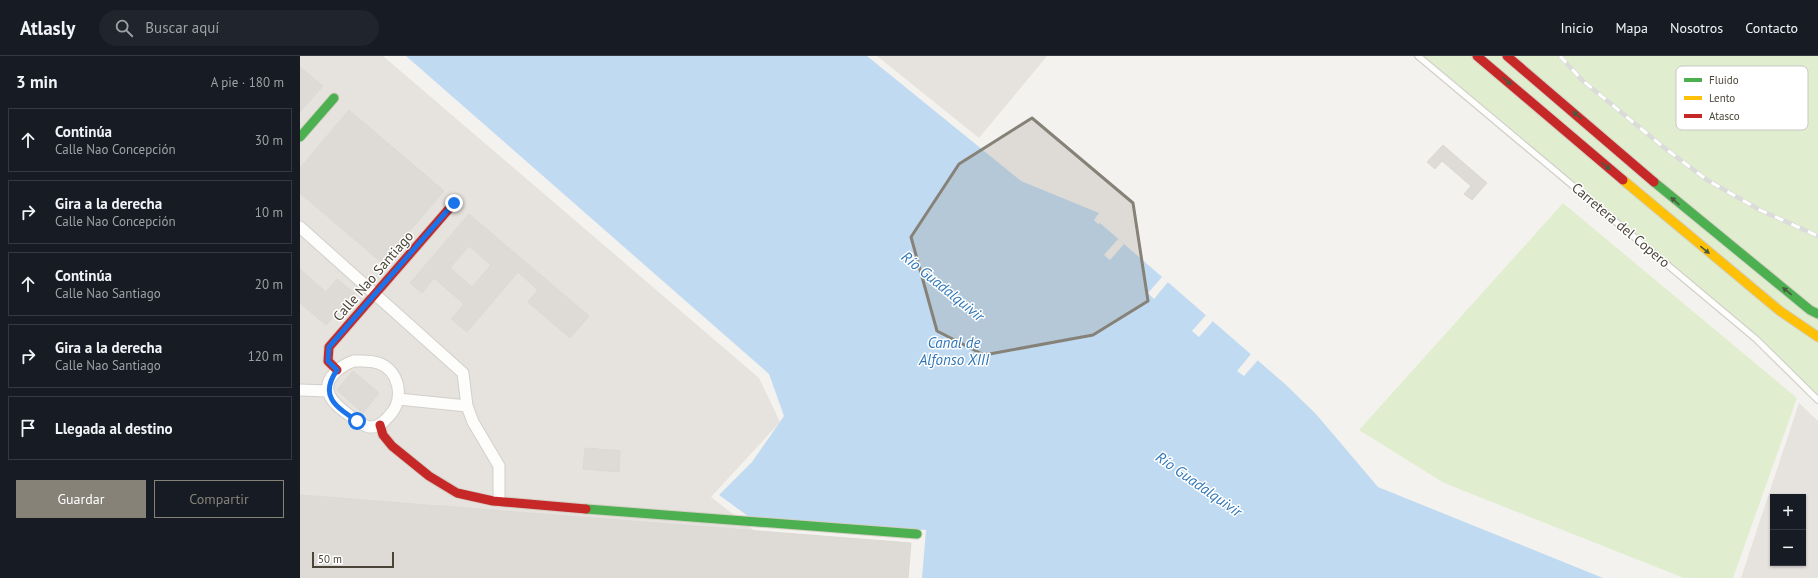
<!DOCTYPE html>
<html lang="es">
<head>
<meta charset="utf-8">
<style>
	body { margin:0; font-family:"PT Sans",sans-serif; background:#20242c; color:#f1f3f6 }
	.controls { position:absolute; right:12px; bottom:12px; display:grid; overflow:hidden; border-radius:0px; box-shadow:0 1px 3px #0004 }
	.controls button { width:36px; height:36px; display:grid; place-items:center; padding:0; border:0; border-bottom:1px solid #363941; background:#171b24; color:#f1f3f6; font:20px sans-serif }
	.scale { position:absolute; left:12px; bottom:10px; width:82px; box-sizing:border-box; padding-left:4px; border:2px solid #4b4539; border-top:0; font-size:11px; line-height:14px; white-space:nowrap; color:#4b4539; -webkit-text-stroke:3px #fff; paint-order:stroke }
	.stop { position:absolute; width:12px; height:12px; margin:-9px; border:3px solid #1a73e8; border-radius:50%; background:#fff }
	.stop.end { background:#1a73e8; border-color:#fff; box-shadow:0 1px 4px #0008 }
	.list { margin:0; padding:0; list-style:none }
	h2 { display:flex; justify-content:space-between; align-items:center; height:52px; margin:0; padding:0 16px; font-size:17px }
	h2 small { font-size:13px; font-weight:400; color:#9ea1a6 }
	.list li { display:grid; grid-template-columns:26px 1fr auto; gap:12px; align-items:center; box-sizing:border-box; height:64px; margin:0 8px 8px; padding:0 8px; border:1px solid #363941; border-radius:0px }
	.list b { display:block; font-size:15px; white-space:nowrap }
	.list p { margin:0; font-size:13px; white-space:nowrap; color:#9ea1a6 }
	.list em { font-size:13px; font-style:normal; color:#9ea1a6 }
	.actions { display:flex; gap:8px; padding:12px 16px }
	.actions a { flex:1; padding:9px 0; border:1px solid #868278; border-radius:0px; text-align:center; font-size:14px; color:#868278 }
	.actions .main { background:#868278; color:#fff }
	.icon { flex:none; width:22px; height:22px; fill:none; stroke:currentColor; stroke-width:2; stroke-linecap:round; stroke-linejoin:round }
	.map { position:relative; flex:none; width:1518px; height:522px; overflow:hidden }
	header { display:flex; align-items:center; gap:24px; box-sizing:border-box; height:56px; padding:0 20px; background:#171b24; border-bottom:1px solid #363941 }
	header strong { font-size:19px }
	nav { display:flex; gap:22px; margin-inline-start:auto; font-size:14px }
	.search { width:280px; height:36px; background:#20242c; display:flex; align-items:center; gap:10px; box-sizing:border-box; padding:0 14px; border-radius:22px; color:#9ea1a6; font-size:15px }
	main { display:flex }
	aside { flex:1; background:#171b24 }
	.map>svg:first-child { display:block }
	.industrial { fill:#e6e2de; fill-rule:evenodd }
	.green { fill:#e0eecf }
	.water { fill:#c0daf1 }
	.pier { fill:#f4f2ee }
	.building { fill:#dedbd6; stroke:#dcd9d4; fill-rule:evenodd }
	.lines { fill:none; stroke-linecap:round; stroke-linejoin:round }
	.lane-casing { stroke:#d2d0cb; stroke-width:8 }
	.street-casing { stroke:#d2d0cb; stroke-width:13 }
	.fast-casing { stroke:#d3cfc5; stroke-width:11 }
	.slow-casing { stroke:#d3cfc5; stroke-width:11 }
	.jam-casing { stroke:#d3cfc5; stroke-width:11 }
	.lane { stroke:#fdfdfc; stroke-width:5.5 }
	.street { stroke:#fdfdfc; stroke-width:11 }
	.fast { stroke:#4caf50; stroke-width:9 }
	.slow { stroke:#ffc107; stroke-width:9 }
	.jam { stroke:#c62828; stroke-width:9 }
	.rail-casing { stroke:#dbdbda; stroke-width:4.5 }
	.rail { stroke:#fff; stroke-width:3; stroke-dasharray:9; stroke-linecap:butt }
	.oneway { fill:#4b5a3e }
	.route { stroke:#1a73e8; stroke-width:5 }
	.marked { fill:#868278; fill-opacity:0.2; stroke:#868278; stroke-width:3; stroke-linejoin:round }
	.labels { text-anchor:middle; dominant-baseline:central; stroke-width:3; stroke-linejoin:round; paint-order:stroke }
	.street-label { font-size:14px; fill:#4b4539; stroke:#fff }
	.water-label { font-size:15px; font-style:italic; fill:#2f77b9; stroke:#fff }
	.key { fill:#fff; stroke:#c9c7c4; stroke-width:1 }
	.key-label { font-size:11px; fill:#4b4539 }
</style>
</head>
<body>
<header>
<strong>Atlasly</strong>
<div class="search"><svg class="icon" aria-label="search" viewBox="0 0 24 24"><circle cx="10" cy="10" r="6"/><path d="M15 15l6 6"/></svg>Buscar aquí</div>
<nav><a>Inicio</a><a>Mapa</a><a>Nosotros</a><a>Contacto</a></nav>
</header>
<main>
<aside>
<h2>3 min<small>A pie · 180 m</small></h2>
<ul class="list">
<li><svg class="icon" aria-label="ahead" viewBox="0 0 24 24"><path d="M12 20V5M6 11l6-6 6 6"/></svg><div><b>Continúa</b><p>Calle Nao Concepción</p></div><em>30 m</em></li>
<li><svg class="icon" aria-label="right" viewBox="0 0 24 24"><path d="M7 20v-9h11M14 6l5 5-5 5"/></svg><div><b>Gira a la derecha</b><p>Calle Nao Concepción</p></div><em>10 m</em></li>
<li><svg class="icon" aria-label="ahead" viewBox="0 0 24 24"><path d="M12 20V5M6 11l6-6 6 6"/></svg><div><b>Continúa</b><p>Calle Nao Santiago</p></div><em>20 m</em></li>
<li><svg class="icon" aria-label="right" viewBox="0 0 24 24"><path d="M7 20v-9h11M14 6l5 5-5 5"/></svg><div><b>Gira a la derecha</b><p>Calle Nao Santiago</p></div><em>120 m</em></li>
<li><svg class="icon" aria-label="arrive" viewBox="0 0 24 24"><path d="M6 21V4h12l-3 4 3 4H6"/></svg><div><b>Llegada al destino</b></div></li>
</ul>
<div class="actions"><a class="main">Guardar</a><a>Compartir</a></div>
</aside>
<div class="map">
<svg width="1518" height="522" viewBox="0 0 1518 522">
	<rect width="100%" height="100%" fill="#f4f2ee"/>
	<path class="industrial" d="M0,0H83L459,322L480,366L411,441L455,475L611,487L608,522H0Z
		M577,0H747L679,82Z
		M1499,347L1518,365V522H1441ZM1473,441H1503V507H1473Z"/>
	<path class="green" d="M1123,0H1518V339L1445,274Z
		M1263,147L1497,342L1433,522H1384L1144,427L1059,374Z"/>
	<path class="water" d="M106,0H567L721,125L799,157L794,164L798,168L800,167L985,328L1016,358L1078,431L1303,522H622L626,474L529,468L463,471L419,439L452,406L484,360L469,318Z"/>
	<path class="pier" d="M818,183L824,188L810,204L804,199Z
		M862,221L868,226L854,243L848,237Z
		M906,259L913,265L899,281L892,275Z
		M951,298L958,304L944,320L937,315Z"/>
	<path class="building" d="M0,11L23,30L0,56Z
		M49,54L144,135L82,207L0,137V112Z
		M1143,89L1187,127L1172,144L1164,138L1171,130L1142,105L1135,113L1127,106Z
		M169,158L289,260L270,282L228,246L238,234L218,216L167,276L151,263L164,248L134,222L122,237L110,227ZM169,190L191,209L172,231L150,212Z
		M0,213L26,236L37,223L54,237L26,269L0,247Z
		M53,315L79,337L63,357L37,334Z
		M285,392L320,395L319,416L283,413Z
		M0,439L611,487L608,522H0Z"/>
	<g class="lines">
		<g class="lane-casing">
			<path id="lane" d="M1118,0L1456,283L1518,344"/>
		</g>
		<g class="street-casing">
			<path id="street" d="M0,171L163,317L167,350L173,366L199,410V445
				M54,305C62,305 70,304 78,307C100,314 105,344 89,360C84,366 78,372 69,371C64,370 57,365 53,362C45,356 30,346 28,335C25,321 42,309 54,305Z
				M0,334L28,335
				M98,343L167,350"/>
		</g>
		<g class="fast-casing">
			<path id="fast" d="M0,81L34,42
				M1354,126L1510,254L1518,258
				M286,453L617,478"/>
		</g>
		<g class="slow-casing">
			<path id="slow" d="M1323,124L1480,255L1518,281"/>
		</g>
		<g class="jam-casing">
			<path id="jam" d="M1177,0L1323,124
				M1207,0L1354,126
				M37,314L28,305L29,291L154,147
				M80,369L83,379L92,390L129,420L157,437L193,445L286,453"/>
		</g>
		<use href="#lane" class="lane"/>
		<use href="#street" class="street"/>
		<use href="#fast" class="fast"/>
		<use href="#slow" class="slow"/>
		<use href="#jam" class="jam"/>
		<g class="rail-casing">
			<path id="rail" d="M1260,0L1282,24L1362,90L1407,124L1460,154L1518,180"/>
		</g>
		<use href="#rail" class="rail"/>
	</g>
	<defs><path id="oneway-solid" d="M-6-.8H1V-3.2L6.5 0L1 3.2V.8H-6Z"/></defs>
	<g class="oneway">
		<use href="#oneway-solid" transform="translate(1207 25) rotate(40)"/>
		<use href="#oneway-solid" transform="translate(1277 59) rotate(-140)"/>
		<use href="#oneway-solid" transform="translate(1306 110) rotate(40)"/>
		<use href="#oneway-solid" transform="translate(1375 145) rotate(-138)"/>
		<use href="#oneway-solid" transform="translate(1405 194) rotate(39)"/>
		<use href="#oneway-solid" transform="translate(1487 235) rotate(-141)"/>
	</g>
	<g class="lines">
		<path class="route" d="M57,365C35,350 19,340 37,314L28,305L29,291L154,147"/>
	</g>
	<path class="marked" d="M732,62L833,147L848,245L793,279L684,299L637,275L611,181L659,108Z"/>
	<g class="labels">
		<g class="street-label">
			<text transform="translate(1321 169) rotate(40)">Carretera del Copero</text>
			<text transform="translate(73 220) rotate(-49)">Calle Nao Santiago</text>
		</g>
		<g class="water-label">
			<text transform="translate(643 230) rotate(39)">Río Guadalquivir</text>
			<text x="654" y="286">Canal de<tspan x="654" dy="17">Alfonso XIII</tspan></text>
			<text transform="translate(899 428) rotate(35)">Río Guadalquivir</text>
		</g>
	</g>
	<rect x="1376" y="10" width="132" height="64" rx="6" class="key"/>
	<rect x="1384" y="22" width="18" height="4" fill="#4caf50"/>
	<rect x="1384" y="40" width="18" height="4" fill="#ffc107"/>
	<rect x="1384" y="58" width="18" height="4" fill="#c62828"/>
	<g class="key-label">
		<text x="1409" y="28">Fluido</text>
		<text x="1409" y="46">Lento</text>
		<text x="1409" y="64">Atasco</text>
	</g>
</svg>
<div class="controls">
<button>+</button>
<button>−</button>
</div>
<div class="scale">50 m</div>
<div class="stop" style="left:57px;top:365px"></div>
<div class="stop end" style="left:154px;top:147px"></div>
</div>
</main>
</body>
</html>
